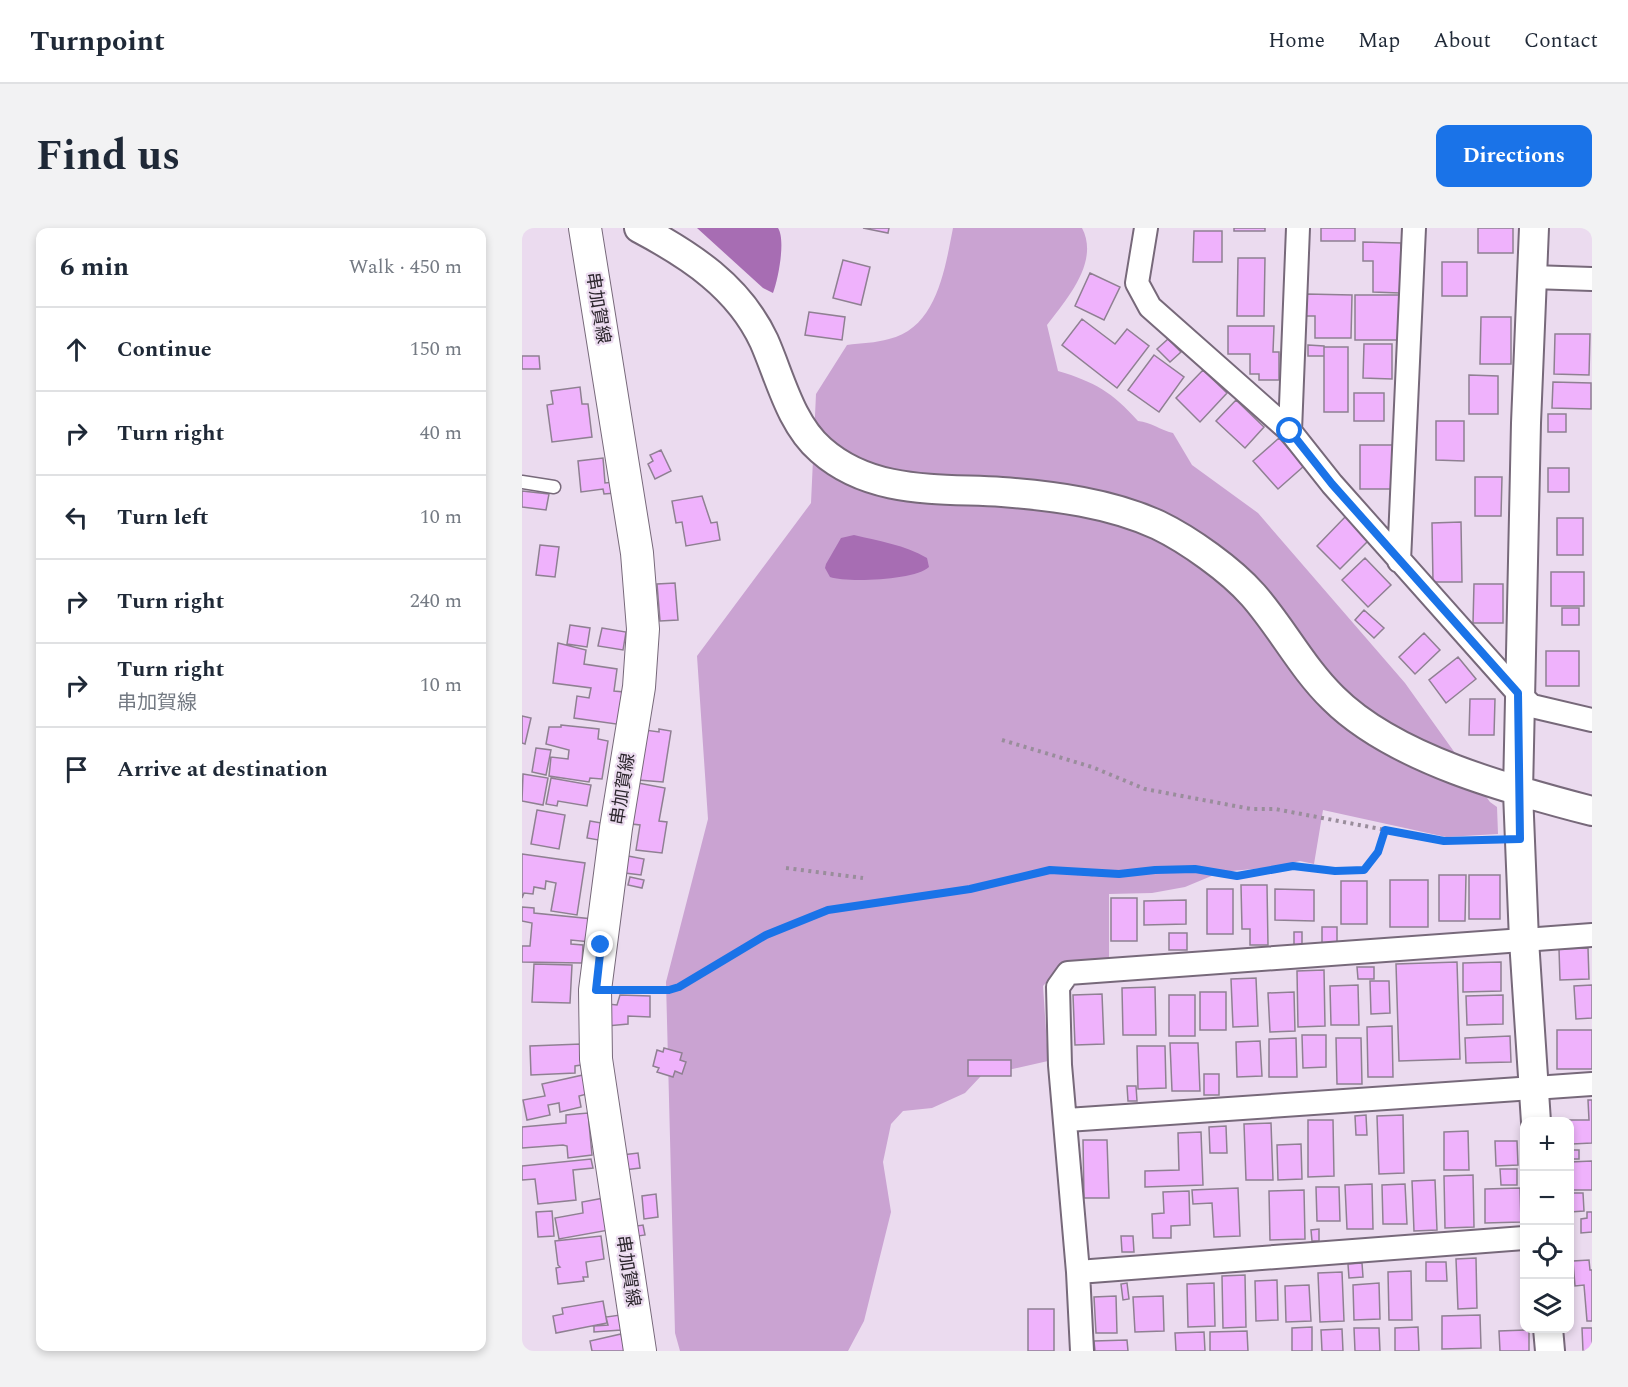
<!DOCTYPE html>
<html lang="en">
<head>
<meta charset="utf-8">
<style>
	body { margin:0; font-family:Spectral,"Noto Sans JP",serif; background:#f2f2f3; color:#1f2937 }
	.controls { position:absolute; right:18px; bottom:18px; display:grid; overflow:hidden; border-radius:12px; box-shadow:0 3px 9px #0003 }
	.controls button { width:54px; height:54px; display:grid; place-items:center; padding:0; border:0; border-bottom:2px solid #e0e1e3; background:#fff; color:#1f2937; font:30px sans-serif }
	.stop { position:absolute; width:18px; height:18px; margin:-14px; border:4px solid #1a73e8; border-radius:50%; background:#fff }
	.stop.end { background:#1a73e8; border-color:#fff; box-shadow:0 2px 6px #0008 }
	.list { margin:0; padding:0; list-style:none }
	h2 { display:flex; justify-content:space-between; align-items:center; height:78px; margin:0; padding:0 24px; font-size:26px }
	h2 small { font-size:20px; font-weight:400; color:#747a83 }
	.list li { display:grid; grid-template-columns:39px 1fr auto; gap:18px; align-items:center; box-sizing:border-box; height:84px; padding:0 24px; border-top:2px solid #e0e1e3 }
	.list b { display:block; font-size:22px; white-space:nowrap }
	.list p { margin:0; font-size:20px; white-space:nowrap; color:#747a83 }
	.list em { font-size:20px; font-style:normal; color:#747a83 }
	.icon { flex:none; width:33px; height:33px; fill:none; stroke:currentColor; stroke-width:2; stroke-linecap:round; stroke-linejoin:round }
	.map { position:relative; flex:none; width:1070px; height:1123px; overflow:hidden; border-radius:12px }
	header { display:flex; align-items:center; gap:36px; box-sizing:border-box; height:84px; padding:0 30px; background:#fff; border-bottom:2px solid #e0e1e3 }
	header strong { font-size:28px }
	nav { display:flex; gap:33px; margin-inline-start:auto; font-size:21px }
	.intro { display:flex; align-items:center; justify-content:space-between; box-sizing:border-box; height:144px; padding:0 36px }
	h1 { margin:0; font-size:42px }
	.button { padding:15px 27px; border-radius:12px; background:#1a73e8; color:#fff; font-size:21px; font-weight:700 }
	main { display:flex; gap:36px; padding:0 36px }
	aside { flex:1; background:#fff; border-radius:12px; box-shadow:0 3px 9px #0003 }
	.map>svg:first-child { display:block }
	.green { fill:#caa3d2 }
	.water { fill:#a76db3 }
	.building { fill:#efb2fc; stroke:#8f8092; stroke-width:1.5 }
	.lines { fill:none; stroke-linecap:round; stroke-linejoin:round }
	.service-casing { stroke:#77697a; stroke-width:15 }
	.minor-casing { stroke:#77697a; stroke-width:26 }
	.tertiary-casing { stroke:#77697a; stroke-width:32 }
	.secondary-casing { stroke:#77697a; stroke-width:34 }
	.path { stroke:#998d9b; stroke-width:4; stroke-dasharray:3 4.5; stroke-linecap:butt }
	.service { stroke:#fff; stroke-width:12 }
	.minor { stroke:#fff; stroke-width:22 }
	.tertiary { stroke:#fff; stroke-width:28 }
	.secondary { stroke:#fff; stroke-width:32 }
	.route { stroke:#1a73e8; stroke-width:8 }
	.labels { text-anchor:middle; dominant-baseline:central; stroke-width:4.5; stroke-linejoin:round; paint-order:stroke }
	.street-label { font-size:18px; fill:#2c262d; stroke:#ebdbef }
</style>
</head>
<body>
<header>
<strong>Turnpoint</strong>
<nav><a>Home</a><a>Map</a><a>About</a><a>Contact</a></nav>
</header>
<div class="intro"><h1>Find us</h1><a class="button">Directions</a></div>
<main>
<aside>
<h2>6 min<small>Walk · 450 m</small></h2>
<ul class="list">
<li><svg class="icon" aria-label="ahead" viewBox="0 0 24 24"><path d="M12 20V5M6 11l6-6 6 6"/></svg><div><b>Continue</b></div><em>150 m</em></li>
<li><svg class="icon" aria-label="right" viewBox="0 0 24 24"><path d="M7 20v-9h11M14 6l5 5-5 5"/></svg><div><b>Turn right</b></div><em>40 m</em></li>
<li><svg class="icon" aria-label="left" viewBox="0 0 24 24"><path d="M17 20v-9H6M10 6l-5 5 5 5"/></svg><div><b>Turn left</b></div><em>10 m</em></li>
<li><svg class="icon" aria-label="right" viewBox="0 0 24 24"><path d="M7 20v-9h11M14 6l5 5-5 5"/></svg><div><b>Turn right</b></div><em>240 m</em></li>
<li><svg class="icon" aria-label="right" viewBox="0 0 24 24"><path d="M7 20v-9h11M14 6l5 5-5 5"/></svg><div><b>Turn right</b><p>串加賀線</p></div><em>10 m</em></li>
<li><svg class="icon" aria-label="arrive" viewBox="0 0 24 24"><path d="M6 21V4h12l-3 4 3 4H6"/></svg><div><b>Arrive at destination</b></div></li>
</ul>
</aside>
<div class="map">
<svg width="1070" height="1123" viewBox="0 0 1070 1123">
	<rect width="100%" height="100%" fill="#ebdbef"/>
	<path class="green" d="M431,0H560C578,34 544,72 525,97L536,143C573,154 590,164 616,193C629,194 638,202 651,205L670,237L736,285L883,455L968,574L975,579L976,606L924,609L801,582L792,636L778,633L752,639L699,644L663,659L630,665L587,666V735L539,739L521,758L526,833L459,848L443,865L410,880L381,883L369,896L361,934L369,984L342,1093L326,1123H158L153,1105L144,754L186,591L175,428L289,275L294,166L325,117C339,115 354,115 367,111C415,100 423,40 431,0Z"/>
	<path class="water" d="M175,0H256C264,12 256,52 251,65L241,60Z
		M332,307C357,313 383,317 405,330L407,339C394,352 325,355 308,349L303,340L304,336L319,310Z"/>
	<path class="building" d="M341,0H367L366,5Z
		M712,0H743V3H712Z
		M799,0H833V13H799Z
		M956,0H991V25H956Z
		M672,3H700V34H671Z
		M841,14L879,15L878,65L851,64V33H841Z
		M716,30H743L742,88H715Z
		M321,32L348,39L339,77L311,70Z
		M920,34H945V68H920Z
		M568,45L598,59L582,92L553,78Z
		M784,66L830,67L829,110H793V88H784Z
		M833,67H877V112H833Z
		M287,84L323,89L320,112L283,107Z
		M959,89H989V136H958Z
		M560,91L593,116L605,101L627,118L595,160L540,117Z
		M706,98H752L751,124H757V152H737V146H728V126H706Z
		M1033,106H1068L1067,147L1032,146Z
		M646,111L659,124L648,134L635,121Z
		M842,116H870V151L841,150Z
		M786,117L802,118V128H786Z
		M802,119H826V184H802Z
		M632,127L662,149L637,184L606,162Z
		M0,128H17L18,141H0Z
		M681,142L705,165L678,194L654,170Z
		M947,147L976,148V186H947Z
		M1031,154L1069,155V181L1030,180Z
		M58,159L60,176H66L70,209L30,214L25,177L31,176L29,163Z
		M832,165H862V193H832Z
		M714,172L742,199L723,220L694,193Z
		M1026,186H1044V204H1026Z
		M914,193H942V233L914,232Z
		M757,210L782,238L756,261L731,233Z
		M838,217H872V261H838Z
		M139,222L149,243L133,251L126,236L131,233L128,227Z
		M81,230L83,255L92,254L93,265L82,266L81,261L59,264L56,233Z
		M1026,240H1047V264H1026Z
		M953,249H980L979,288H953Z
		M0,263L27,266L24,282L0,279Z
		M180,268L189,295L195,294L198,312L164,318L160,294L154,295L150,273Z
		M824,288L847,312L818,341L795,318Z
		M1035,290H1061V327H1035Z
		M939,294L940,354H911L910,295Z
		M18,317L37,319L33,349L14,347Z
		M843,330L869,357L846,379L820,352Z
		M1029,344H1062V378H1029Z
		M153,355L156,392L138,393L135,356Z
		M952,356H981V395H951Z
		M1040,380H1057V397H1040Z
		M842,382L862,400L852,410L833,392Z
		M48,397L68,400L65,419L45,416Z
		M80,400L104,404L101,422L76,418Z
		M902,405L918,422L893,446L877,429Z
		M36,415L64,422L62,436L95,441L92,463L102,464L101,497L52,490L55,468L67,470L69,460L31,455Z
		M1024,423H1057V458H1024Z
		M936,429L954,451L924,475L907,452Z
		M948,471H973L972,507H947Z
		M0,488L9,490L3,516L0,515Z
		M39,497L77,501L76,511L86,513L80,551L68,550L67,554L27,548L29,529L46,531L47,522L24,516L27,499H39Z
		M137,501L149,503L141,554L116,552L123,502L137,504Z
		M14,520L29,522L24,547L10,544Z
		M1,546L26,550L21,577L0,573Z
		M29,550L69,557L65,578L36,573L35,578L24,576Z
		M116,555L143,560L137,593L145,594L140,625L114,622L118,597L110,596Z
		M15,582L43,587L37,621L9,616Z
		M68,593L85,596L82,613L65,610Z
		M0,626L63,635L55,687L29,683L34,655L24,653L23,661L12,659L11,666L2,665L0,670Z
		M106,628L122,631L119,647L103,645Z
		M917,647H944L943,693H917Z
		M947,647H978V691H947Z
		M108,649L122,652L120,660L106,657Z
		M868,652H906V699H868Z
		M819,653H845V696H819Z
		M719,657H745L746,717H728V701H720Z
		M685,661H711V706H685Z
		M753,661L792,662V693L753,692Z
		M589,670H615V713H589Z
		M664,672V696L622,697V673Z
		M0,679L12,680V685L71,691L69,714L49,712V716L61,717L60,735L0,734V718H8L10,695L0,693Z
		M800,699H815V717H800Z
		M772,704H780V718H772Z
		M647,705H665V722H647Z
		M1066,720L1067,751L1038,752L1037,721Z
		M935,734L938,831L877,833L874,736Z
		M979,734V763L941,764V735Z
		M12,736L50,737L48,775L10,774Z
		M835,739H852V751H836Z
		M802,742L803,798L776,799L775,743Z
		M734,750L736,798L711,799L709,751Z
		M848,753H867L868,785L849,786Z
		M836,757L837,797H809L808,758Z
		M1070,757V790L1054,791L1052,758Z
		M633,759L634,807H601L600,760Z
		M678,764H704V802H678Z
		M772,764L773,803L748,804L746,765Z
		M580,766L582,816L553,817L551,767Z
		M98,767L128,768V789L106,788V796L85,798L86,776L95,777Z
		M647,767H673V808H647Z
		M981,767V796L945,797L944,768Z
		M870,798L871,849H846L845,799Z
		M1035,802H1070V841H1035Z
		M780,807H804V839L781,840Z
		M988,808L989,834L944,835L943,810Z
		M774,810L775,849H747V811Z
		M814,810H839L840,856H815Z
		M738,813L740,848L715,849L714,814Z
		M648,815H676L678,863H650Z
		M59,816V837L53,838V845L9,847L8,818Z
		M615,818H643L644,860L616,861Z
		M142,820L160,825L158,832L164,834L160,846L153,843L151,849L135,844L137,840L131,838L135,822L141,824Z
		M446,832H489V848H446Z
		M682,846H697V867H682Z
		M61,847L65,866L57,868L59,879L38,884L37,875L26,877L28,887L5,892L1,872L23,868L20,856Z
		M605,858H614L615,873H606Z
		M1066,872H1070V915L1050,916L1048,894L1045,892H1067Z
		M66,885L70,927L46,930L45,918L41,917L0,920V899L44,895V887Z
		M844,887L845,907H834L833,888Z
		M881,887L882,945L857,946L855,888Z
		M786,892H811L812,948L786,949Z
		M749,895L751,952H724L722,896Z
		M704,898L705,925H688L687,899Z
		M946,903L947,942H922V904Z
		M679,904L681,957L623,959V943L657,942L656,905Z
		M561,912H585L587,970H562Z
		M973,913H995L996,937L974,938Z
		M779,916L780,951L756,952L755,917Z
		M1048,919H1051V922H1057V931H1048Z
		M116,925L118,940L102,942L100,927Z
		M69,931L71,940L51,942L54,972L16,976L13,951L0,952V938Z
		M1070,933V962H1048V934Z
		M978,941H995V957H979Z
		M951,947L952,999L923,1000L922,948Z
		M913,952L915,1002L892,1003L890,953Z
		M850,956L851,1001H825L823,957Z
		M883,956L885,996H861L860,957Z
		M794,959H817L818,993H795Z
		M716,960L718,1008L692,1009L690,975L671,976L670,962Z
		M998,960L999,994L963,995V961Z
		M782,962L783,1011L748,1012L747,963Z
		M667,963L668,997L649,998V1010H631L630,986L642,985L641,964Z
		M1048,965H1061L1062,983L1048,984Z
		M134,966L136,989L122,991L120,968Z
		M82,970L87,1002L37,1011L33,990L61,985L60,974Z
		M30,983L32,1008L16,1009L14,984Z
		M1065,984H1070V1004L1059,1005V991L1065,990Z
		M121,997L123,1007L110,1009L108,999Z
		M797,1001V1013H790L789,1002Z
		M79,1008L82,1031L64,1034L66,1049H61L62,1053L36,1056L34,1040L38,1039L36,1037L33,1013Z
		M599,1008H611L612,1024H600Z
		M954,1030L955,1080L936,1081L934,1031Z
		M1067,1032L1068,1042H1070V1093H1065L1062,1057L1053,1058L1051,1033Z
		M904,1034H924L925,1053H904Z
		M840,1035L841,1049L827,1050L826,1036Z
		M889,1043L890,1092H867L866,1044Z
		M820,1044L822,1093L798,1094L796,1045Z
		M723,1047L724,1099L701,1100L700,1048Z
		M755,1052L756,1092L734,1093L733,1053Z
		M605,1055L607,1071L601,1072L599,1056Z
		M692,1055L693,1098L666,1099L665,1056Z
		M857,1055L858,1091L832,1092L831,1057Z
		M787,1057L789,1093L764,1094L763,1058Z
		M594,1068L595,1105H574L572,1069Z
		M641,1068L642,1103L613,1104L611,1069Z
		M81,1073L85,1095L34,1105L31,1088L41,1086L40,1080Z
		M506,1081H532V1123H506Z
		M98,1087L99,1102L72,1104V1098L86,1097L84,1089Z
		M958,1087L959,1120L920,1121V1088Z
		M790,1099V1123H770V1100Z
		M896,1099L897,1123H873V1100Z
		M832,1100H857L858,1123H833Z
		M1060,1100H1070V1123H1061Z
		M820,1101L821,1123H800L799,1102Z
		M1007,1102V1123H978L977,1103Z
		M725,1103L726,1123H688V1104Z
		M682,1104L683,1123H654L653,1105Z
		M99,1106L103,1123H70L68,1113Z
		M605,1112L606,1123H573L572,1113Z"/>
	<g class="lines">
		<g class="service-casing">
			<path id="service" d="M0,254L32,259"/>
		</g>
		<g class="minor-casing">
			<path id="minor" d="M624,0L615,55L628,79L768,203L810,256L996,465L1010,478L1070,492
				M1010,49L1070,51
				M768,203L776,0
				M877,333L892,0
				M545,892L1070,856
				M556,1044L1002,1010
				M560,1123L556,1044L538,837L536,759L546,745L1070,707"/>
		</g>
		<g class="tertiary-casing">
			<path id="tertiary" d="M117,0C168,27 217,59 242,113C258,149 268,195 299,222C350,267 417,260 480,264C532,268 588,275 636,297C667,312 709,342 731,367C760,400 780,440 811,470C872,531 989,562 1070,583
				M1012,0L1004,195L996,564L1002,712L1014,894
				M1026,1100L1028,1123"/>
		</g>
		<g class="secondary-casing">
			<path id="secondary" d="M63,0L115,325L121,401L117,459L94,600L73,762L74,831L118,1123"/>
		</g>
		<path class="path" d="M480,512L570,539L623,561L729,581H753L922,613H973
			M264,640L341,650
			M97,762H147L157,759L244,707L306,682L448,661L517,644L538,642L561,646L597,647L633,642L673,641L715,648L771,637L812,643L842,642L856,624L863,601"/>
		<use href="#service" class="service"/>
		<use href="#minor" class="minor"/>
		<use href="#tertiary" class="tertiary"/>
		<use href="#secondary" class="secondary"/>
	</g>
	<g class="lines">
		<path class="route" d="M79,717L74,762H147L157,759L244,707L306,682L448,661L528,642L597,646L633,642L673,641L715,648L771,638L813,643L842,642L856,624L863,602L922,613L998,611L996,465L810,256L768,203"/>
	</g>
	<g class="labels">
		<g class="street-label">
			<text transform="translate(76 80) rotate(81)">串加賀線</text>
			<text transform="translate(101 561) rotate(-81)">串加賀線</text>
			<text transform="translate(106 1043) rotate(81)">串加賀線</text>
		</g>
	</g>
</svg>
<div class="controls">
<button>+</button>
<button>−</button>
<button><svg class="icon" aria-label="locate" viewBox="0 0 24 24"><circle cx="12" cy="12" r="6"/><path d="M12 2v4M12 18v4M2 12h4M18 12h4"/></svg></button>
<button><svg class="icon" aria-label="layers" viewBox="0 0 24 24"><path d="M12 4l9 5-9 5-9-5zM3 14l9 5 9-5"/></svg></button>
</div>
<div class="stop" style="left:768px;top:203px"></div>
<div class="stop end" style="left:79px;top:717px"></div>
</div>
</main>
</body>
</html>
